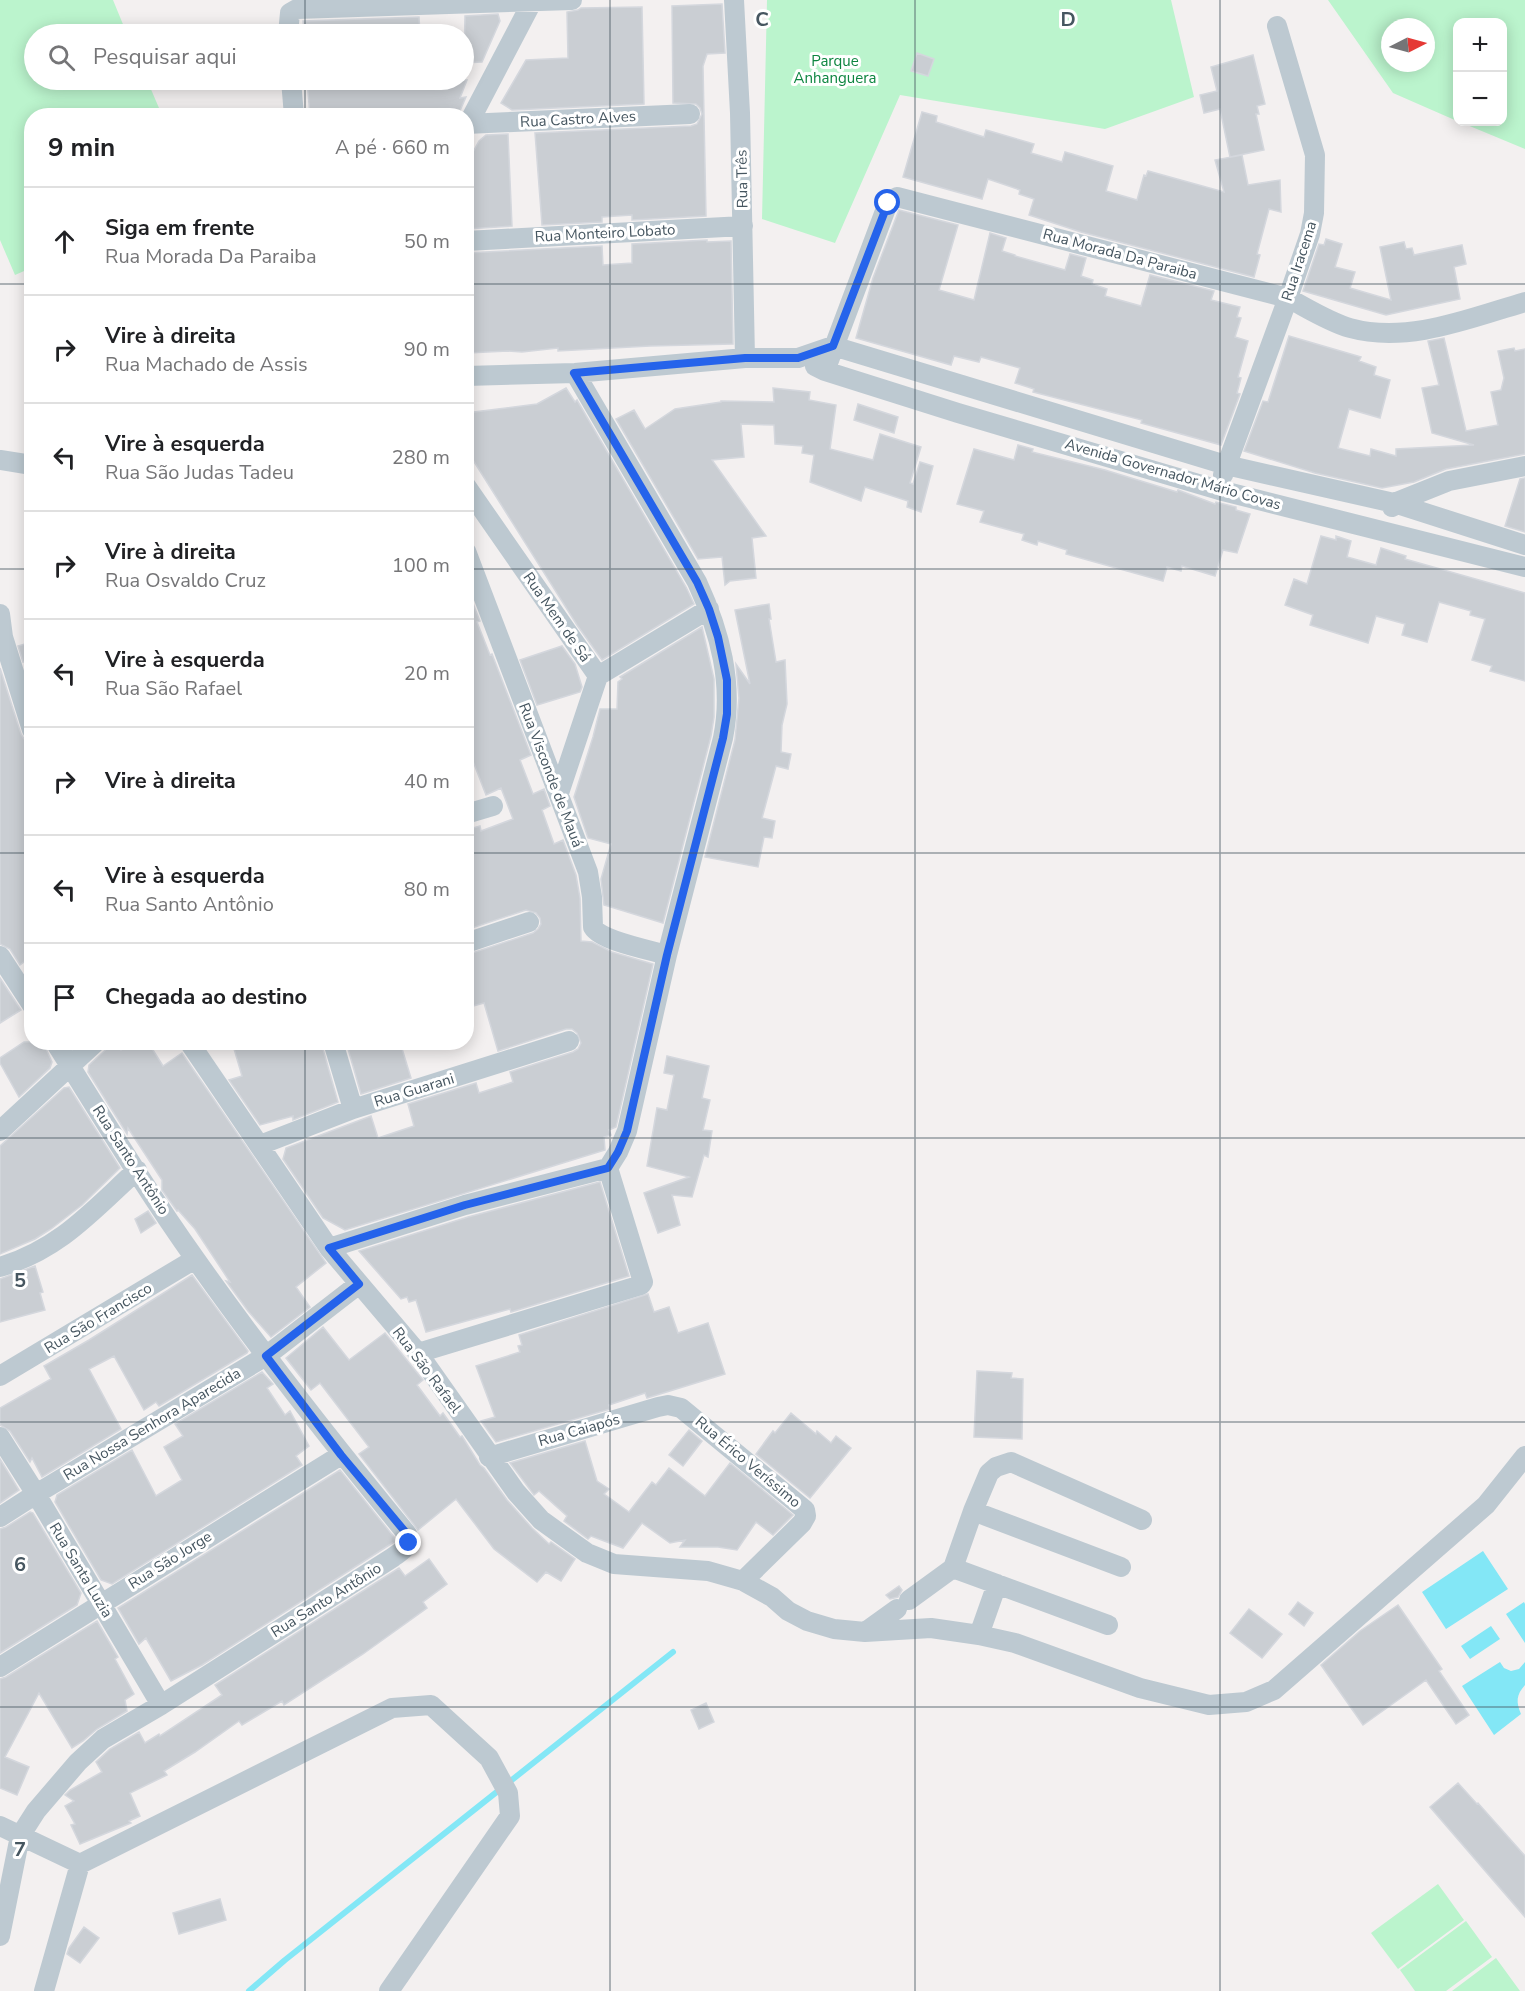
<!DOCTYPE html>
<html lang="pt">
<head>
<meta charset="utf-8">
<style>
	body { margin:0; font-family:"Nunito Sans",sans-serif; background:#f2f2f2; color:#202124 }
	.controls { position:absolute; right:18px; top:18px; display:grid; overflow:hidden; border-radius:12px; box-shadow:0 3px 15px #0003 }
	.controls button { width:54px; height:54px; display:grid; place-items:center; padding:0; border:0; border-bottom:2px solid #e0e0e0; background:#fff; color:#202124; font:30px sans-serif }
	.compass { position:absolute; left:1381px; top:18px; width:54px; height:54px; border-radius:50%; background:#fff; box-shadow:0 3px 15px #0003; rotate:84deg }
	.stop { position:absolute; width:18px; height:18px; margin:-14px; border:4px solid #2563eb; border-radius:50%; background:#fff }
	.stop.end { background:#2563eb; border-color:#fff; box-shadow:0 2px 6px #0008 }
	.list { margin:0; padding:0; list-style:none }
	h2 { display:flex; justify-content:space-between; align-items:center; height:78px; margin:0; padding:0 24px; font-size:26px }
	h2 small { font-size:20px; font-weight:400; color:#757577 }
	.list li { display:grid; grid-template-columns:39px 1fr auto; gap:18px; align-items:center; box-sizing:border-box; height:108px; padding:0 24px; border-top:2px solid #e0e0e0 }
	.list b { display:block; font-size:22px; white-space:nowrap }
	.list p { margin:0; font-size:20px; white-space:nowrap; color:#757577 }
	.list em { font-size:20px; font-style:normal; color:#757577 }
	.icon { flex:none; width:33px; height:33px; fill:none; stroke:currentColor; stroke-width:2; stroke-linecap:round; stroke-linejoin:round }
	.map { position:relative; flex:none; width:1525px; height:1991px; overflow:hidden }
	.search { position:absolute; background:#fff; box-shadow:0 3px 15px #0003; left:24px; top:24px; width:450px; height:66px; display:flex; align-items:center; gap:15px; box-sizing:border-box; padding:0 21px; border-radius:33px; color:#757577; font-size:22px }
	.panel { position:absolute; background:#fff; box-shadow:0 3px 15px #0003; left:24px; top:108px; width:450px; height:942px; border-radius:24px }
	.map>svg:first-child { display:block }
	.green { fill:#bbf4cd; fill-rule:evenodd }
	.water { fill:#83e7f6 }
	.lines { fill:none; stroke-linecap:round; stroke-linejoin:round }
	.stream { stroke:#83e7f6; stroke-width:6 }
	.building { fill:#caced3; stroke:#d4d7dd; stroke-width:1.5 }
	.minor { stroke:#bdc9d1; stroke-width:20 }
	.route { stroke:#2563eb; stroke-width:8 }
	.grid { fill:none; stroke:#465660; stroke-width:1.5; stroke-opacity:0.55 }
	.labels { text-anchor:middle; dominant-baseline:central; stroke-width:6; stroke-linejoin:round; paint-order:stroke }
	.park-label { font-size:15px; fill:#0d8540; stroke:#fff }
	.street-label { font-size:15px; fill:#465660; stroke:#fff }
	.grid-label { font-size:20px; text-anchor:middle; font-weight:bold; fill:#465660; stroke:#fff; stroke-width:6; stroke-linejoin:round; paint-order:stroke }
</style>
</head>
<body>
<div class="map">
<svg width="1525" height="1991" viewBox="0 0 1525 1991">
	<rect width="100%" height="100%" fill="#f3f0f0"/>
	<path class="green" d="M0,0H113L127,34H34V80H147L162,115L32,116L31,268L15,275L0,240Z
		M767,0H1171L1194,97L1105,129L900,95L835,243L762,219Z
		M1328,0H1525V149L1460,122H1502V22H1458L1457,121L1393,93ZM1390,27H1426V63H1390Z
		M1438,1884L1464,1920L1398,1969L1371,1933Z
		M1466,1921L1492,1957L1446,1991H1415L1400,1970Z
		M1496,1958L1520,1991H1452Z"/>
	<path class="water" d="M1483,1551L1508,1589L1446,1629L1422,1592Z
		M1524,1602L1525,1604V1643L1506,1614Z
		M1491,1626L1500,1639L1470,1659L1461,1646Z
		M1500,1662L1504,1668L1511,1671L1519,1669L1525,1662V1685C1516,1695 1516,1702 1521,1714L1494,1735L1462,1686Z"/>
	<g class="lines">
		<path class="stream" d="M249,1991L285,1960L673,1652"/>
	</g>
	<path class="building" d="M722,4L725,53L707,54L703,66L706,216L632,220V215L602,217V222L542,225L535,133L691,126L697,124L702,114L700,108L696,104L673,103L672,6Z
		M642,7L644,104L512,110L501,103L526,60L568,58L567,12L578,10L581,8Z
		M498,14L500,21L482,62L464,63L465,16Z
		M419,17L420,34H304L303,21Z
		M917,53L934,59L928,76L911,71Z
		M1253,55L1265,104L1257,106L1259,114H1256L1264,150L1230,157L1220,109L1204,113L1200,95L1217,91L1211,67Z
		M307,80H467L460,98L466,97L459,113L361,116H310Z
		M922,112L937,116L936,122L984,137L986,130L1034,144L1031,153L1062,162L1065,152L1113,166L1106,191L1137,200L1144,175L1146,176L1148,171L1224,192L1215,160L1242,155L1248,185L1280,180L1281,212L1269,209L1257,254L1260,255L1254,277L1081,232L1029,215L1034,199L1019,194L1020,190L988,179L982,199L903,177Z
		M508,134L512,226L466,229V165L479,141L486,135Z
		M899,210L958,225L939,290L974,300L990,233L1006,238L1002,251L1015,255V256L1065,270L1070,254L1086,258L1081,276L1093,280L1092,284L1107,289L1105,296L1141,306L1150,275L1214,291L1211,300L1240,307L1237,317L1241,318L1235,337L1248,341L1238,377L1241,378L1237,393L1240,394L1221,445L1141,423L1142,420L1033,392L1034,389L1015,383L1020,368L981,357L979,362L954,356L951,365L856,338L873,278Z
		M1326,239L1342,244L1335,267L1355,272L1350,288L1391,300L1380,247L1404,242L1406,249L1412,248L1414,255L1462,245L1466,264L1454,267L1460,299L1386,315L1303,291L1319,244L1324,245Z
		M707,240V242L731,241L733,344L650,346L558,351V348L522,352L508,351L468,353V335H471V302H466V253L602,246L603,265L632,263V244Z
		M1289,336L1361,357L1359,361L1376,367L1374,375L1390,380L1380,418L1349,409L1338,448L1370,456L1371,449L1396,456V449L1474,445L1432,433L1422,388L1439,385L1428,341L1444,338L1466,431L1498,425L1491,392L1501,390L1504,378L1498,351L1514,348L1515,351L1525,349V454L1446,469L1414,482L1382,488L1315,473L1244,451L1263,401L1268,402Z
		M566,388L575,402L577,400L686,587L694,604L602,660L577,625L466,449V413L537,404Z
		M773,388L810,392L809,400L836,405L830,449L873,460L880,434L921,447L910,483L913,484L920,462L933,466L921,512L907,507L908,501L865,487L861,501L810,482L814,455L802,453L803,446L775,444L774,425L741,424L744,457L712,460L766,536L752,538L756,578L730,581L725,585L722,557L698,559L616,419L634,410L645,429L675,409L721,402V401L774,402Z
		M858,404L898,417L894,433L854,420Z
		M1018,445L1033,449L1032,452L1105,470L1177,492L1178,490L1215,504L1216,502L1236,507V510L1250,514L1237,553L1223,550L1215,576L1182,566L1181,571L1167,567L1163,581L1066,554L1067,550L1038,541L1037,545L1022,540L1024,534L980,522L984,511L957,504L974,449L1014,460Z
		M1525,478V532L1505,526L1520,479Z
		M1321,536L1336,540V536L1351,541L1347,557L1376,565L1381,548L1406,556L1405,559L1525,593V681L1490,671L1492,666L1472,660L1485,619L1470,615L1471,611L1439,602L1427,642L1402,635L1405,624L1376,616L1368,643L1310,625L1313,615L1285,605L1294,579L1307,584Z
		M466,586L480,621L477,622L490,655L492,654L531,755L520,760L533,794L544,789L550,806L542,810L554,844L563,840L576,875L580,898L581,941L592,942L612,952L653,964L616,1127L609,1130L611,1135L604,1137L605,1150L345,1230L323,1218L283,1159L286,1148L371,1116L378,1138L414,1126L408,1104L476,1083L479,1093L513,1082L510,1072L573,1052L578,1049L581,1043L577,1033L572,1029H566L498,1051L484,1003L466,1008V955L533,933L538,929L541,924L540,918L536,913L526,910L466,930V830L480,826L481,831L513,819L501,788L486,795L466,743Z
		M769,604L771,619H769L776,662L785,660L787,704L782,725L781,752L791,754L788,769L776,766L762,818L775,821L772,838L764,837L758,867L705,857L735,740L739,698L736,664L750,684L735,610Z
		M702,627L714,679V717L711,736L663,923L604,905L601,879L611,844L588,838L574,797L593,737L600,709H617L618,682L622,679L620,677Z
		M32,642V660L23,662L18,646Z
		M562,646L575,664L582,687L580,692L537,705L520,660Z
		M0,668L21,734L24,739L30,742L32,747V956L20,965L10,949L0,944Z
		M0,978L21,1010L0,1023Z
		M24,1042H43L52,1062L50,1068L19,1097L0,1063V1058Z
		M114,1042H116L121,1050L131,1042H148L163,1066L182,1053L326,1263L296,1287L310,1307L271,1337L248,1311L226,1281L230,1282L195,1229L178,1210L177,1211L162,1190V1180L128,1128L127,1134L88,1072L89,1065Z
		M232,1042H321L338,1102L293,1120V1116L260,1125L229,1080L242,1076Z
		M346,1042H400L411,1078L361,1094Z
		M667,1056L709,1066L702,1098L710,1100L703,1130L712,1131L708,1157L704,1155L692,1197L672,1195L680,1225L658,1233L644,1193L689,1177L647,1166L657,1108L667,1110L674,1075L664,1073Z
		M69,1087L120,1168L82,1205L51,1229L35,1239L0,1254V1146L64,1088Z
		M600,1182L629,1276L511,1312L510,1309L426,1332L416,1300L409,1302L407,1297L401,1299L359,1251L468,1217Z
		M148,1211L156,1223L141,1233L135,1219Z
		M35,1266L43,1292L40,1293L45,1310L0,1322V1279Z
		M192,1275L248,1351L247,1353L159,1406L156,1402L144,1410L114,1356L89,1369L121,1429L42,1477L32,1458L30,1462L10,1431L0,1425V1408L51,1379L44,1366L89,1340Z
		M648,1294L654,1312L669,1307L678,1333L708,1323L725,1374L647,1398L645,1393L609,1405L610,1409L496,1442L481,1421L495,1417L476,1366L520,1352L518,1346L522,1345L519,1335Z
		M323,1327L349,1360L385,1333L423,1380L417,1385L440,1416L443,1413L460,1437L462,1436L480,1465L484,1468L507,1500L532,1528L549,1544L551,1542L575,1559L561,1581L546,1572L537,1582L494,1549L456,1499L418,1530L359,1454L369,1447L320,1383L311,1390L286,1358Z
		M977,1371L1012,1373L1011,1378L1023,1379L1022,1439L974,1437Z
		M262,1372L273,1384L267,1388L285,1415L290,1411L309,1446L296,1456L302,1465L112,1584L101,1580L55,1502L57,1495L132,1450L156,1496L182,1480L164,1447L183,1436L175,1424Z
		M791,1413L816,1434L817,1431L831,1443L836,1436L851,1448L810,1498L756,1454L773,1431L775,1433Z
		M689,1430L702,1441L683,1466L669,1455Z
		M585,1441L597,1481L609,1489L604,1494L629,1512L652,1482L656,1485L669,1468L705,1496L730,1463L793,1515L773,1535L756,1522L737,1550L718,1547H680L685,1540L670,1543L642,1523L623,1548L591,1536L588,1539L564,1521L567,1516L539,1491L534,1495L510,1463Z
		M0,1459L19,1490L0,1503Z
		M340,1470L394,1537V1542L202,1665L171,1681L146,1638L139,1644L118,1608Z
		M30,1512L33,1513L81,1593L77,1605L0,1653V1529L6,1527Z
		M429,1559L447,1584L423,1602L427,1608L363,1654L284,1705L282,1701L242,1725L239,1721L195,1752L164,1771L167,1775L130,1793L140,1816L129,1821L131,1823L80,1844L71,1825L75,1824L65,1806L74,1801L65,1795L70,1790L102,1772L96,1762L110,1749L139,1732L145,1743L159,1734L160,1736L222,1695L215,1685L399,1568L405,1576Z
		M899,1586L902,1590L898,1597L890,1599L886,1595Z
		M1298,1602L1313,1613L1304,1626L1289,1614Z
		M1398,1605L1442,1669L1439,1671L1469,1715L1456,1724L1426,1680L1363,1725L1321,1665L1360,1631Z
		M1249,1609L1282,1634L1262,1658L1230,1633Z
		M97,1621L118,1657L115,1659L134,1694L125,1700L127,1711L97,1729L83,1741L72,1748L39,1693L5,1757L29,1767L17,1795L0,1788V1679L6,1677Z
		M706,1703L714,1722L699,1729L691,1710Z
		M1458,1783L1477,1804L1478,1803L1525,1856V1917L1430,1807Z
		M220,1899L226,1920L179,1934L173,1913Z
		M84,1927L99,1938L80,1963L67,1954L69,1948Z"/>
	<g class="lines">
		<path class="minor" d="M734,0L740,113L745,358
			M288,34L290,13L297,9L572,0
			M291,80L294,116
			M466,124L690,114
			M466,128L533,0
			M466,241L743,226
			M815,366L825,371L958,413L1219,490L1525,567
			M825,371L888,203L897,197L1288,298C1307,308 1329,322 1350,328C1408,344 1470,318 1525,302
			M466,376L575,373L745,358H798L833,346L1226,465L1394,503L1525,545
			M0,460L32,465
			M1223,475L1288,298L1310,234L1314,213L1315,155L1277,26
			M466,486L598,676L559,793
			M1392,507L1394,503L1449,481L1525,466
			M466,551L588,872L592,897L593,927C601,941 650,950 667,955
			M0,614L3,637L32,730
			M598,676L709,609
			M466,814L493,806
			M466,943L529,922
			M0,956L32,1005
			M189,1042L329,1248L418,1353L516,1492L541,1520L587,1553L614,1564L708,1571L743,1581L772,1597L788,1611L807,1621L834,1629L865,1632L931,1628L979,1635L1015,1643L1140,1688L1209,1705L1246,1702L1274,1690L1486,1505L1525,1456
			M333,1042L353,1109
			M0,1131L96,1042
			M260,1145L353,1109L569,1041
			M329,1248L465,1205L608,1168
			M0,1267C60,1249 92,1211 137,1170
			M418,1353L641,1285L643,1282L608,1168L618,1152L627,1131L667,955L723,738C734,684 720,632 697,582L575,373
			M0,1376L195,1259
			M0,1437L36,1494L161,1705
			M489,1457L658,1407L668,1405L681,1408L805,1510L806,1516L802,1523L743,1581
			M973,1511L1121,1567
			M0,1517L36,1494L266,1356L359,1284
			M953,1568L1108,1625
			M909,1600L953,1568L973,1511L989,1473L996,1467L1011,1462L1142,1520
			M865,1632L897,1609
			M979,1635L997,1584
			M0,1667L341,1455
			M0,1826L80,1864L392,1708L431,1705L489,1758L508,1793L510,1816L389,1991
			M0,1936L20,1836L36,1811L78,1762L103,1739L161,1705L392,1558C401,1551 412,1547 407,1534C334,1445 263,1355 196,1260C146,1190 101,1115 55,1042
			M44,1991L80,1864"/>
	</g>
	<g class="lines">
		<path class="route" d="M409,1543L407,1534L341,1455L266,1356L359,1284L329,1248L465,1205L608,1168L618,1152L627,1131L667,955L723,738L727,714V680L718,637L709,609L697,582L574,373L745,358H798L833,346L888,203"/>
	</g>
	<path class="grid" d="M305,0V34M610,0V1991M915,0V1991M1220,0V1991M305,80V116M0,284H32M466,284H1525M0,569H32M466,569H1525M0,853H32M466,853H1525M305,1042V1991M0,1138H1525M0,1422H1525M0,1707H1525"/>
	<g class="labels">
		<g class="park-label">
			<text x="835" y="61">Parque<tspan x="835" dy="17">Anhanguera</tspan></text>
		</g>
		<g class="street-label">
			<text transform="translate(578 119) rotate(-3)">Rua Castro Alves</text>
			<text transform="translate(742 179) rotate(-91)">Rua Três</text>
			<text transform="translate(605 233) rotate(-3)">Rua Monteiro Lobato</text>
			<text transform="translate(1120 254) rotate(15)">Rua Morada Da Paraiba</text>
			<text transform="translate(1299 261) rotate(-72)">Rua Iracema</text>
			<text transform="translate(1173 474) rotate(16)">Avenida Governador Mário Covas</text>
			<text transform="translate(557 617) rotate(55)">Rua Mem de Sá</text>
			<text transform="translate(551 775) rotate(69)">Rua Visconde de Mauá</text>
			<text transform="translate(414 1090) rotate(-17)">Rua Guarani</text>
			<text transform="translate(131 1160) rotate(57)">Rua Santo Antônio</text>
			<text transform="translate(98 1318) rotate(-31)">Rua São Francisco</text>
			<text transform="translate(427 1370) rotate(53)">Rua São Rafael</text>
			<text transform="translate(152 1424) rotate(-31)">Rua Nossa Senhora Aparecida</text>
			<text transform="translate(579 1430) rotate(-16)">Rua Caiapós</text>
			<text transform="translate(748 1462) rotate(40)">Rua Érico Veríssimo</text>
			<text transform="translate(170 1560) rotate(-32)">Rua São Jorge</text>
			<text transform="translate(81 1570) rotate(59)">Rua Santa Luzia</text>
			<text transform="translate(326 1600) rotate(-32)">Rua Santo Antônio</text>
		</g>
	</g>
	<g class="grid-label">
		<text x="762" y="26">C</text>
		<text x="1068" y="26">D</text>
		<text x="20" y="1287">5</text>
		<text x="20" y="1571">6</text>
		<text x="20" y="1856">7</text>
	</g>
</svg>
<div class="controls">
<button>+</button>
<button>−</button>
</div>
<svg class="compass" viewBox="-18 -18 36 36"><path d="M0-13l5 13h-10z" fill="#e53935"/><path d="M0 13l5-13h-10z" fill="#757577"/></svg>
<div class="stop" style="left:888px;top:203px"></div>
<div class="stop end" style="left:409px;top:1543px"></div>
<div class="search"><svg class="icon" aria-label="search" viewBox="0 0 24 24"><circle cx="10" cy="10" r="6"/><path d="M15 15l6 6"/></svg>Pesquisar aqui</div>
<section class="panel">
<h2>9 min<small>A pé · 660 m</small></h2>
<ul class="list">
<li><svg class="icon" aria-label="ahead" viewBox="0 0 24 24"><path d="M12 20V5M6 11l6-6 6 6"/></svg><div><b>Siga em frente</b><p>Rua Morada Da Paraiba</p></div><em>50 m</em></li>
<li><svg class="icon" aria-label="right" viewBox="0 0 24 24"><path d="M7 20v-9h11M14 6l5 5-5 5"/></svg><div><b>Vire à direita</b><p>Rua Machado de Assis</p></div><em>90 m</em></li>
<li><svg class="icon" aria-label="left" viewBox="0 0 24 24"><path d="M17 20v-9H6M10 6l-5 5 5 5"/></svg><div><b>Vire à esquerda</b><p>Rua São Judas Tadeu</p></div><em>280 m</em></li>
<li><svg class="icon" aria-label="right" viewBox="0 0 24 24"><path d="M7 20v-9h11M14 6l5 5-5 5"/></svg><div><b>Vire à direita</b><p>Rua Osvaldo Cruz</p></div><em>100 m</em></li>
<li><svg class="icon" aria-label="left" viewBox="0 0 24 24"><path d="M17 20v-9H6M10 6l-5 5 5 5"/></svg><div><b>Vire à esquerda</b><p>Rua São Rafael</p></div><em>20 m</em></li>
<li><svg class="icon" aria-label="right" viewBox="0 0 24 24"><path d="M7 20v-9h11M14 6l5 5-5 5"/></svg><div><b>Vire à direita</b></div><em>40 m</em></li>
<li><svg class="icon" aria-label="left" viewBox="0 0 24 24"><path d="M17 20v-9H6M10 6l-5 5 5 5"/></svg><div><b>Vire à esquerda</b><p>Rua Santo Antônio</p></div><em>80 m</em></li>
<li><svg class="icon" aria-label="arrive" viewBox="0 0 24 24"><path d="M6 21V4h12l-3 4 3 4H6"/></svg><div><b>Chegada ao destino</b></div></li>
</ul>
</section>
</div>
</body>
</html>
